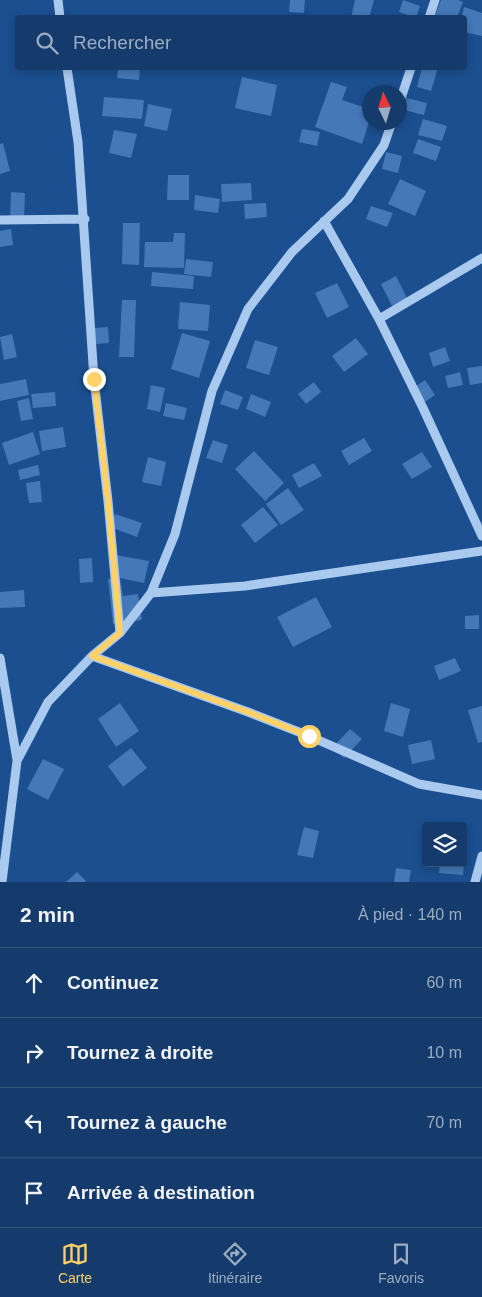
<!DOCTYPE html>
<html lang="fr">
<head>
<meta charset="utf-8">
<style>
	body { margin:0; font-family:Helvetica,sans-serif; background:#1d4271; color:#f1f3f6 }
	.controls { position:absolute; right:15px; bottom:15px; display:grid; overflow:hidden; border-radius:5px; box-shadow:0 2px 8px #0003 }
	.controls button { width:45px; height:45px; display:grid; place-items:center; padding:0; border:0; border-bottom:1px solid #33557e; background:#143b6b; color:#f1f3f6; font:25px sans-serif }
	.compass { position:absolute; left:362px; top:85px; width:45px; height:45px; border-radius:50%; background:#143b6b; box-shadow:0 2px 8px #0003; rotate:355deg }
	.stop { position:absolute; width:15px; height:15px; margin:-11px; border:4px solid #ffd166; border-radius:50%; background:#fff }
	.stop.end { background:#ffd166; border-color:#fff; box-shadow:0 1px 5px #0008 }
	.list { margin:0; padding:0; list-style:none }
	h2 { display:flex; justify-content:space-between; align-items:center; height:65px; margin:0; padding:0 20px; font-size:21px }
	h2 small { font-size:16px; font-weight:400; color:#9dadc1 }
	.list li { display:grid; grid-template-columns:32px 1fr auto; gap:15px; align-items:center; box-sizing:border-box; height:70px; padding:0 20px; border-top:1px solid #33557e }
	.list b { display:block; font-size:19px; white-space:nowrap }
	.list em { font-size:16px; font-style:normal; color:#9dadc1 }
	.icon { flex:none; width:28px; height:28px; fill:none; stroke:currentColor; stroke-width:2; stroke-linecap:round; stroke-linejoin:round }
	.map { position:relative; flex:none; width:482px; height:882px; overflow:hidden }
	.search { position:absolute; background:#143b6b; box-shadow:0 2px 8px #0003; left:15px; right:15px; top:15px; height:55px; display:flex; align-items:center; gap:12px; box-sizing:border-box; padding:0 18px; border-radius:5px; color:#9dadc1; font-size:19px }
	.sheet { height:345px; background:#143b6b }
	nav { display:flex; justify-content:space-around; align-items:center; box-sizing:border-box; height:70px; border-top:1px solid #33557e; background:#143b6b; font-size:14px; color:#9dadc1 }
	nav a { display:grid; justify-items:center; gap:2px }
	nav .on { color:#ffd166 }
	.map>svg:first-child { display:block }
	.building { fill:#4478b7 }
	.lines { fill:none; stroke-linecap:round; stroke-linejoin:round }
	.minor { stroke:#a9c9ee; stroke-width:9 }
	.route { stroke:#ffd166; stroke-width:6 }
</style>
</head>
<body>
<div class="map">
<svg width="482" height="882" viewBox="0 0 482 882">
	<rect width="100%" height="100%" fill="#1b4f8f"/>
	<path class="building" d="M290,0H305L304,13L289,12Z
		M355,0H374L369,18H351Z
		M403,0L420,6L416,18L399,12Z
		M441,0H458L463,2L457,18H442L435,15Z
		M464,7L482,13V36L464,32V18H461Z
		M131,15L146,16V18H131Z
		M118,68H140L139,80L117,78Z
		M422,68H438L431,91L417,87Z
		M242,77L277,85L271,116L235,108Z
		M331,82L347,87L342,100L369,109V122L362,144L315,127Z
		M104,97L144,100L142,119L102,116Z
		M407,98L427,103L424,115L404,110Z
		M148,104L172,109L167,131L144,126Z
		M423,119L447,126L442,141L418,135Z
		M302,129L320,132L317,146L299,142Z
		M114,130L137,134L131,158L109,153Z
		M418,139L441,147L436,161L413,153Z
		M3,143L10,171L0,174V144Z
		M386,152L402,156L398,173L382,169Z
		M168,175H189V200H167Z
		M400,179L426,191L415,216L388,204Z
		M251,183L252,200L222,202L221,184Z
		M11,192L25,193L24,220H10Z
		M195,195L220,199L218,213L194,210Z
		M266,203L267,217L245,219L244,204Z
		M371,206L393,213L387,227L366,219Z
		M123,223H140L139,265L122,264Z
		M11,229L13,245L0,247V231Z
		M174,233H185L184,268L144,267L145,242H173Z
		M186,259L213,262L211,277L184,274Z
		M152,272L194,276L193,289L151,286Z
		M396,276L407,298L392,306L381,284Z
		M337,283L349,307L327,318L315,293Z
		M122,300H136L134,357H119Z
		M180,302L210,305L208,331L178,329Z
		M108,327L109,343L95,344L94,328Z
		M182,333L210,341L199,378L171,369Z
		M12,334L17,357L4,360L0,337Z
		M356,338L368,354L344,372L332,356Z
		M255,340L278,347L269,375L246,368Z
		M445,347L450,361L433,367L429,353Z
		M482,366V383L470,385L467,368Z
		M460,372L463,385L448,388L445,376Z
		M26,379L29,395L0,401V384Z
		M425,380L435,395L419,406L409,391Z
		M314,382L321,392L306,404L298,394Z
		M151,385L165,388L160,412L147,409Z
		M225,390L243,397L238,410L220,404Z
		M55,392L56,406L33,408L31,394Z
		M251,394L271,402L265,417L246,409Z
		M29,398L33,419L21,421L17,401Z
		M166,403L187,408L184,420L163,416Z
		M63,427L66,447L42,451L39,431Z
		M33,432L40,454L9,465L2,443Z
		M364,438L372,451L349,465L341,451Z
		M213,440L228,445L222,463L206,458Z
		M254,451L284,483L265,501L235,469Z
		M422,452L432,467L412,479L402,464Z
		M148,457L166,462L161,486L142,482Z
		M314,463L322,476L299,488L292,475Z
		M38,465L40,475L20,480L18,470Z
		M40,481L42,502L29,503L26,483Z
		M288,488L304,510L281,525L266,504Z
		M263,507L278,525L255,543L241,525Z
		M115,514L142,523L137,537L110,527Z
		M116,555L149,561L144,583L120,578L123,596L138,594L142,620L113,624L108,579L119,578Z
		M92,558L93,582L80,583L79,559Z
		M24,590L25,607L0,608V592Z
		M316,597L332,627L293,647L277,617Z
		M479,615V629H465V616Z
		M455,658L461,671L439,680L434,666Z
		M120,703L139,731L116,747L98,719Z
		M391,703L410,709L403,737L384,731Z
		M482,706V742L478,743L468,710Z
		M350,729L362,739L344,758L332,748Z
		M431,740L435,759L412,764L408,745Z
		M131,748L147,768L123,787L108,766Z
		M43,759L64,769L48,800L27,789Z
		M304,827L319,831L313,858L297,855Z
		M440,863H464L463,875L439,873Z
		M396,868L411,870L409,882H394Z
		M77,872L86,881L85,882H66Z"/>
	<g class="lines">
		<path class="minor" d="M58,0L60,18
			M429,18L435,0
			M67,68L78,142L94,379L108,501L120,633
			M400,101L411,68
			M0,220L85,219
			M324,221L379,319L423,408L482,536
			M379,319L482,258
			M151,593L245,586L482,551
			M92,656L248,712L309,736L419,784L482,795
			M0,658L17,760
			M2,882L17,761L48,702L92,656L120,633L151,593L175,534L212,391L248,309L292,252L348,199L384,145L392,122
			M475,882L482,856"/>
	</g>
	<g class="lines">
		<path class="route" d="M94,379L108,501L120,633L92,656L248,712L309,736"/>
	</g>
</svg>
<div class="controls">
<button><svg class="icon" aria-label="layers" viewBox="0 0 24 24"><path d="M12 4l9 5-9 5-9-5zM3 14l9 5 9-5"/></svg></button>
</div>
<svg class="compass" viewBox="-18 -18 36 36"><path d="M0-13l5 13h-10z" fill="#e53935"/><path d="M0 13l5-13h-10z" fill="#9dadc1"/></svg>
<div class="stop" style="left:309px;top:736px"></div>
<div class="stop end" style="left:94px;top:379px"></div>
<div class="search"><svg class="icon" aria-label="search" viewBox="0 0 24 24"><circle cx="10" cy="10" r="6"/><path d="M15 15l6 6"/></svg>Rechercher</div>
</div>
<section class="sheet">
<h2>2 min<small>À pied · 140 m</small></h2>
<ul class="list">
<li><svg class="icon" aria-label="ahead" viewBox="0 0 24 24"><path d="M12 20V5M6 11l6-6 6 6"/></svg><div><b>Continuez</b></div><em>60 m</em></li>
<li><svg class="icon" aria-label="right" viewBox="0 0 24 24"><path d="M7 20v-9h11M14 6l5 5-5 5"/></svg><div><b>Tournez à droite</b></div><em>10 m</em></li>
<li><svg class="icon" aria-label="left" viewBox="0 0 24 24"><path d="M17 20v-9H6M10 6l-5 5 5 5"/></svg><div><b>Tournez à gauche</b></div><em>70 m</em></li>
<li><svg class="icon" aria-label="arrive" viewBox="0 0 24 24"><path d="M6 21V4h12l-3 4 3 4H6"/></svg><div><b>Arrivée à destination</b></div></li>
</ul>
</section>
<nav>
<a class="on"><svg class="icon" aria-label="map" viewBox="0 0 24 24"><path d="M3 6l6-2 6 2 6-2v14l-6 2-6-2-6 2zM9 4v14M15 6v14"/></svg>Carte</a>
<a><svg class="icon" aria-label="directions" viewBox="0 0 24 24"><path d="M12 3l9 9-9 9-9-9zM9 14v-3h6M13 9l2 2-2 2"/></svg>Itinéraire</a>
<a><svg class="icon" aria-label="saved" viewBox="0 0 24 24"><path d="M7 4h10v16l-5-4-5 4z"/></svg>Favoris</a>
</nav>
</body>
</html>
